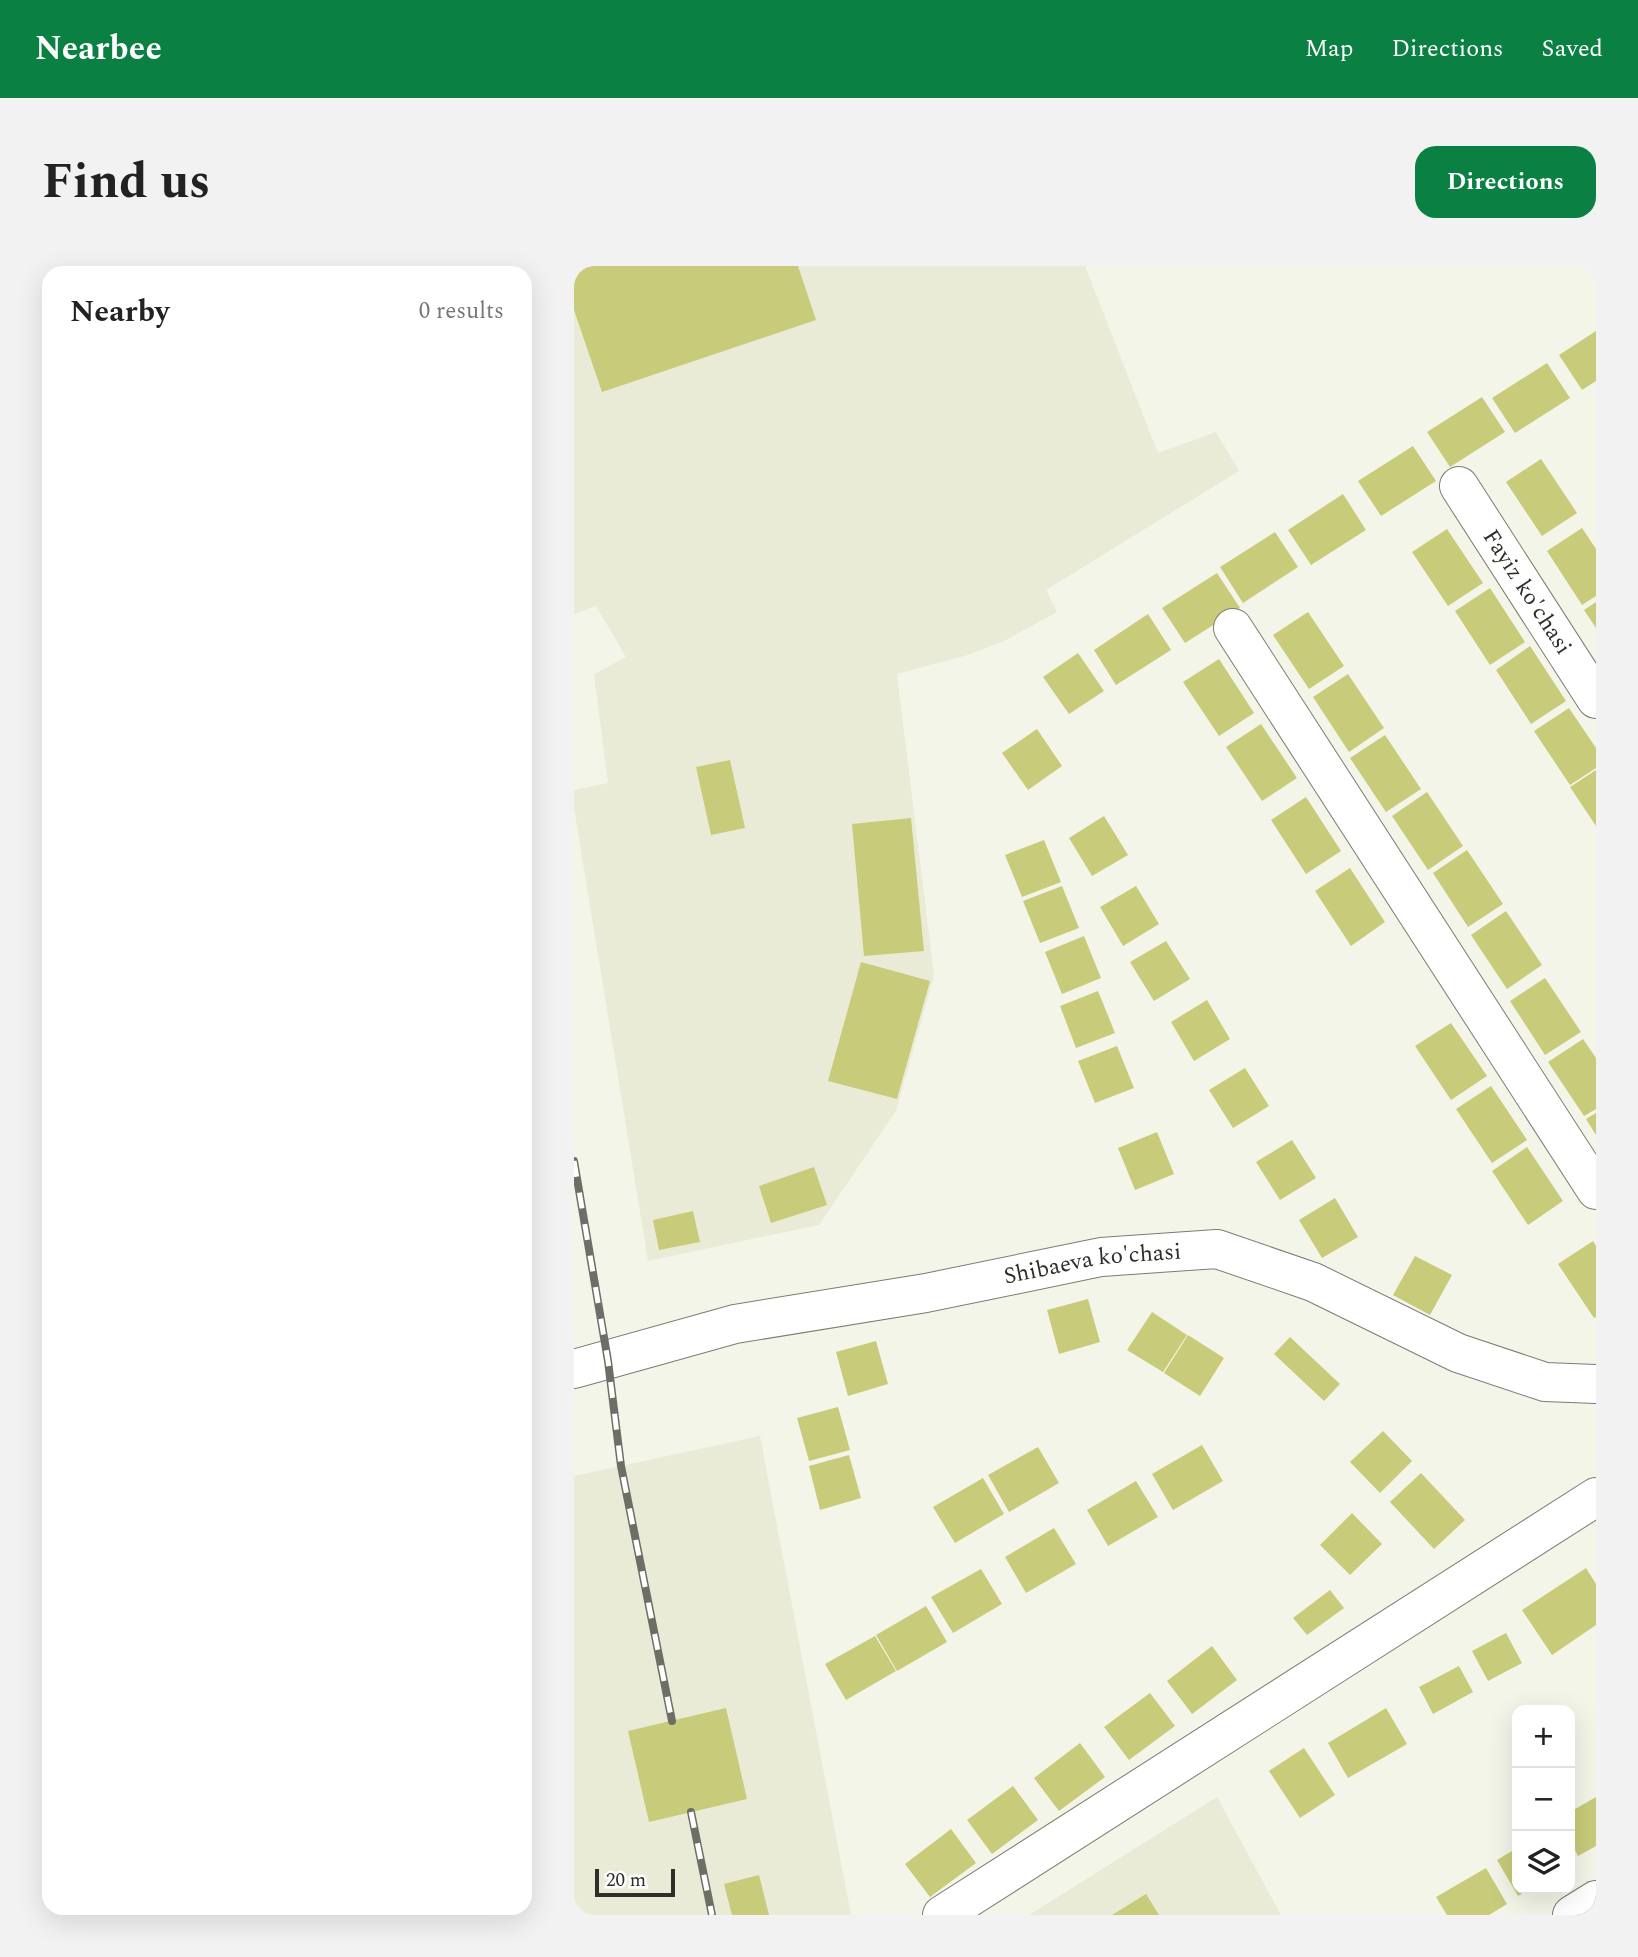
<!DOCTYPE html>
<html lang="en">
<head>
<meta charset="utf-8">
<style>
	body { margin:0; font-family:Spectral,serif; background:#f2f2f2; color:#222 }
	.controls { position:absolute; right:21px; bottom:21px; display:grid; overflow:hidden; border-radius:14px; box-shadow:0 7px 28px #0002 }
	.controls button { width:63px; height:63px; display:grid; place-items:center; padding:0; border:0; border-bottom:2px solid #e0e0e0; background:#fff; color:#222; font:35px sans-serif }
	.scale { position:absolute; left:21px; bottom:18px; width:80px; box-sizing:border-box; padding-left:7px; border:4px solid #2f2f2a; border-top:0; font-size:19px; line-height:24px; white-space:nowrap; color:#2f2f2a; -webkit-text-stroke:5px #fff; paint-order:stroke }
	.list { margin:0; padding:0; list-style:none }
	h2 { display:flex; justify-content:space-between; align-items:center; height:91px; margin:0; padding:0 28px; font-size:30px }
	h2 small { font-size:23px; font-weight:400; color:#767676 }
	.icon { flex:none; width:38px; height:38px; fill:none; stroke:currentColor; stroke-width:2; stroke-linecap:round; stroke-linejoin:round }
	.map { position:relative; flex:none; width:1022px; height:1649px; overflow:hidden; border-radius:21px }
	header { display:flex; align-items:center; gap:42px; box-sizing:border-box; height:98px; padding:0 35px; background:#0b8043; color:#fff }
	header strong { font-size:33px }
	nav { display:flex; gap:38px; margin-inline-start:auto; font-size:24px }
	.intro { display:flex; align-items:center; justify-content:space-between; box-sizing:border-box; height:168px; padding:0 42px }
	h1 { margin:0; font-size:49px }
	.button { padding:18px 32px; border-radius:21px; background:#0b8043; color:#fff; font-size:24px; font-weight:700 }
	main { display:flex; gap:42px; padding:0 42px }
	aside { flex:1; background:#fff; border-radius:21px; box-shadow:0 7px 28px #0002 }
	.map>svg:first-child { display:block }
	.built { fill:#e9ebd7 }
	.building { fill:#c8cb79 }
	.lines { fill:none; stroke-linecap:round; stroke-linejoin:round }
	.minor-casing { stroke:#7c7c72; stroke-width:40 }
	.minor { stroke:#fff; stroke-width:38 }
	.rail-casing { stroke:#6d6e66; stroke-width:8 }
	.rail { stroke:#fff; stroke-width:5; stroke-dasharray:16; stroke-linecap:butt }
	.labels { text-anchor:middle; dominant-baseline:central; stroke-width:7; stroke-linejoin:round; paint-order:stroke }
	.street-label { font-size:23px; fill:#2f2f2a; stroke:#fff }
</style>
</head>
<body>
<header>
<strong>Nearbee</strong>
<nav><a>Map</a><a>Directions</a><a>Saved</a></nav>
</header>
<div class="intro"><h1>Find us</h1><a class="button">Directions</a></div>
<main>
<aside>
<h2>Nearby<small>0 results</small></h2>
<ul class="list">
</ul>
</aside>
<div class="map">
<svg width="1022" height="1649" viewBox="0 0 1022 1649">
	<rect width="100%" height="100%" fill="#f4f5e9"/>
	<path class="built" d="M0,0H511L584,187L642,166L665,205L472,324L483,346L430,375L394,389L323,408L360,710L322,845L245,959L74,995L0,542V524L34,517L20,408L52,391L22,340L0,348Z
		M186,1170L277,1649H0V1210Z
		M643,1531L707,1649H455Z"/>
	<path class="building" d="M0,0H224L242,54L28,126L0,44Z
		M1022,65V115L1008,124L985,89Z
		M973,97L996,132L941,167L918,132Z
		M908,131L931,166L876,201L853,166Z
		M839,180L862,215L807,250L784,215Z
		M967,193L1003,247L968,270L932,216Z
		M769,228L792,264L737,299L714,264Z
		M1008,262L1022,283V330L1008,339L973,285Z
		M873,263L909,317L874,340L838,286Z
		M701,266L724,301L669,337L646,301Z
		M643,307L666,342L611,377L588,342Z
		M916,322L951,376L916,399L881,345Z
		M1022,336V362L1010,344Z
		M734,346L770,400L735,423L699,369Z
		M574,348L597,384L542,419L520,384Z
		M956,380L992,435L957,458L922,404Z
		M504,387L530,425L495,448L469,411Z
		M645,393L680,447L645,470L609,416Z
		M774,408L810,462L775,486L739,431Z
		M995,442L1022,482V502L996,519L960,465Z
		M687,458L723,512L688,535L652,481Z
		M463,463L488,500L454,524L428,487Z
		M811,469L847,523L812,546L776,492Z
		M156,494L171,562L137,569L122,501Z
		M1022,504V560L996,521Z
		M853,526L889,580L854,604L818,550Z
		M732,531L767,585L732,608L697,554Z
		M530,550L554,589L518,610L495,572Z
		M337,552L350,685L290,690L278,558Z
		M470,574L487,616L448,631L431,589Z
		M893,584L929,638L894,661L859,607Z
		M776,602L811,656L777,680L741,625Z
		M488,620L505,662L466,677L449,635Z
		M562,620L585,658L549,680L526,641Z
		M932,645L968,699L933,723L897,669Z
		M510,670L527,712L488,728L471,686Z
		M592,675L616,713L580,735L556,696Z
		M287,696L356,715L323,833L254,815Z
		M971,712L1007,766L971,789L936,735Z
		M524,725L541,767L502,782L486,740Z
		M633,734L656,773L620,795L597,756Z
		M877,757L913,810L877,834L841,780Z
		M1009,773L1022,792V843L1010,850L974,796Z
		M543,780L560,822L521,837L504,795Z
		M671,802L695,840L659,862L635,824Z
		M917,820L953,874L918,897L882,843Z
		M1022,847V869L1012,853Z
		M583,866L600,908L561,924L544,882Z
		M718,874L742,912L706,934L682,896Z
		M953,881L989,935L954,959L918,905Z
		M240,901L253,939L197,957L185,920Z
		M761,932L784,971L748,992L725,954Z
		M119,945L126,976L85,984L79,954Z
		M1019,975L1022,980V1051L1020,1052L984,998Z
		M841,990L878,1009L856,1049L819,1029Z
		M514,1033L526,1076L485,1088L473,1044Z
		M578,1046L613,1069L589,1106L553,1084Z
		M614,1069L650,1092L626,1130L590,1107Z
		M716,1071L766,1118L750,1135L700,1088Z
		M302,1075L314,1118L274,1130L262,1086Z
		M264,1141L276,1184L235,1195L223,1152Z
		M809,1165L838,1195L806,1227L776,1196Z
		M628,1179L649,1215L599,1244L578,1208Z
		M464,1181L485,1217L435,1246L414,1209Z
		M275,1189L287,1232L246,1244L235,1200Z
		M847,1207L891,1254L860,1283L816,1236Z
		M409,1212L430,1248L381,1277L359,1241Z
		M562,1215L584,1251L534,1280L513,1244Z
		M778,1247L808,1278L776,1309L746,1279Z
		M480,1262L502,1298L452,1327L431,1291Z
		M1012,1302L1022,1318V1359L978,1389L948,1344Z
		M407,1303L428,1338L379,1367L357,1331Z
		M756,1324L770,1342L733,1369L719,1352Z
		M352,1340L373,1376L323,1405L302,1369Z
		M932,1367L948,1397L914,1415L898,1385Z
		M301,1370L322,1405L272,1434L251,1398Z
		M638,1380L663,1414L618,1448L593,1415Z
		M885,1400L899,1426L859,1448L845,1421Z
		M576,1427L601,1460L555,1494L530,1461Z
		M152,1442L173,1533L75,1556L54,1465Z
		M812,1442L833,1478L774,1512L754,1477Z
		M506,1477L531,1511L485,1545L460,1512Z
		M730,1482L761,1529L726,1552L695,1505Z
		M439,1520L464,1554L418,1588L393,1554Z
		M1022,1531V1580L1004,1590L996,1575V1546Z
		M377,1563L402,1597L356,1631L331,1598Z
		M943,1582V1623H957L944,1630L923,1594Z
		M912,1602L933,1638L915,1649H873L862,1631Z
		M185,1609L195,1649H158L150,1618Z
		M572,1628L585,1649H538Z"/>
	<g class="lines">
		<g class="minor-casing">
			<g id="minor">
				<path id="s1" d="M885,220L1022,433"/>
				<path d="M659,362L1022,924"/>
				<path id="s2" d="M0,1103L161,1058L352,1027L527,991L643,983L739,1016L884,1087L971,1116L1022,1118"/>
				<path d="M368,1649L1022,1231"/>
				<path d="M998,1649L1022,1634"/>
			</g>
		</g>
		<use href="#minor" class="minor"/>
		<g class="rail-casing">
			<path id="rail" d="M0,895L34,1095L47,1200L98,1455
				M117,1546L138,1649"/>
		</g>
		<use href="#rail" class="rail"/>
	</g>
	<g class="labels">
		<g class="street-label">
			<text stroke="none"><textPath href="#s1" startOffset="126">Fayiz ko'chasi</textPath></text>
			<text stroke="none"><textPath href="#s2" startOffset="530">Shibaeva ko'chasi</textPath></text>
		</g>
	</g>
</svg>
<div class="controls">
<button>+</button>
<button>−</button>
<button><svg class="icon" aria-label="layers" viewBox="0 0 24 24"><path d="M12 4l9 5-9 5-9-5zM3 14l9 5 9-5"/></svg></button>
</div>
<div class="scale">20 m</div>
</div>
</main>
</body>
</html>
